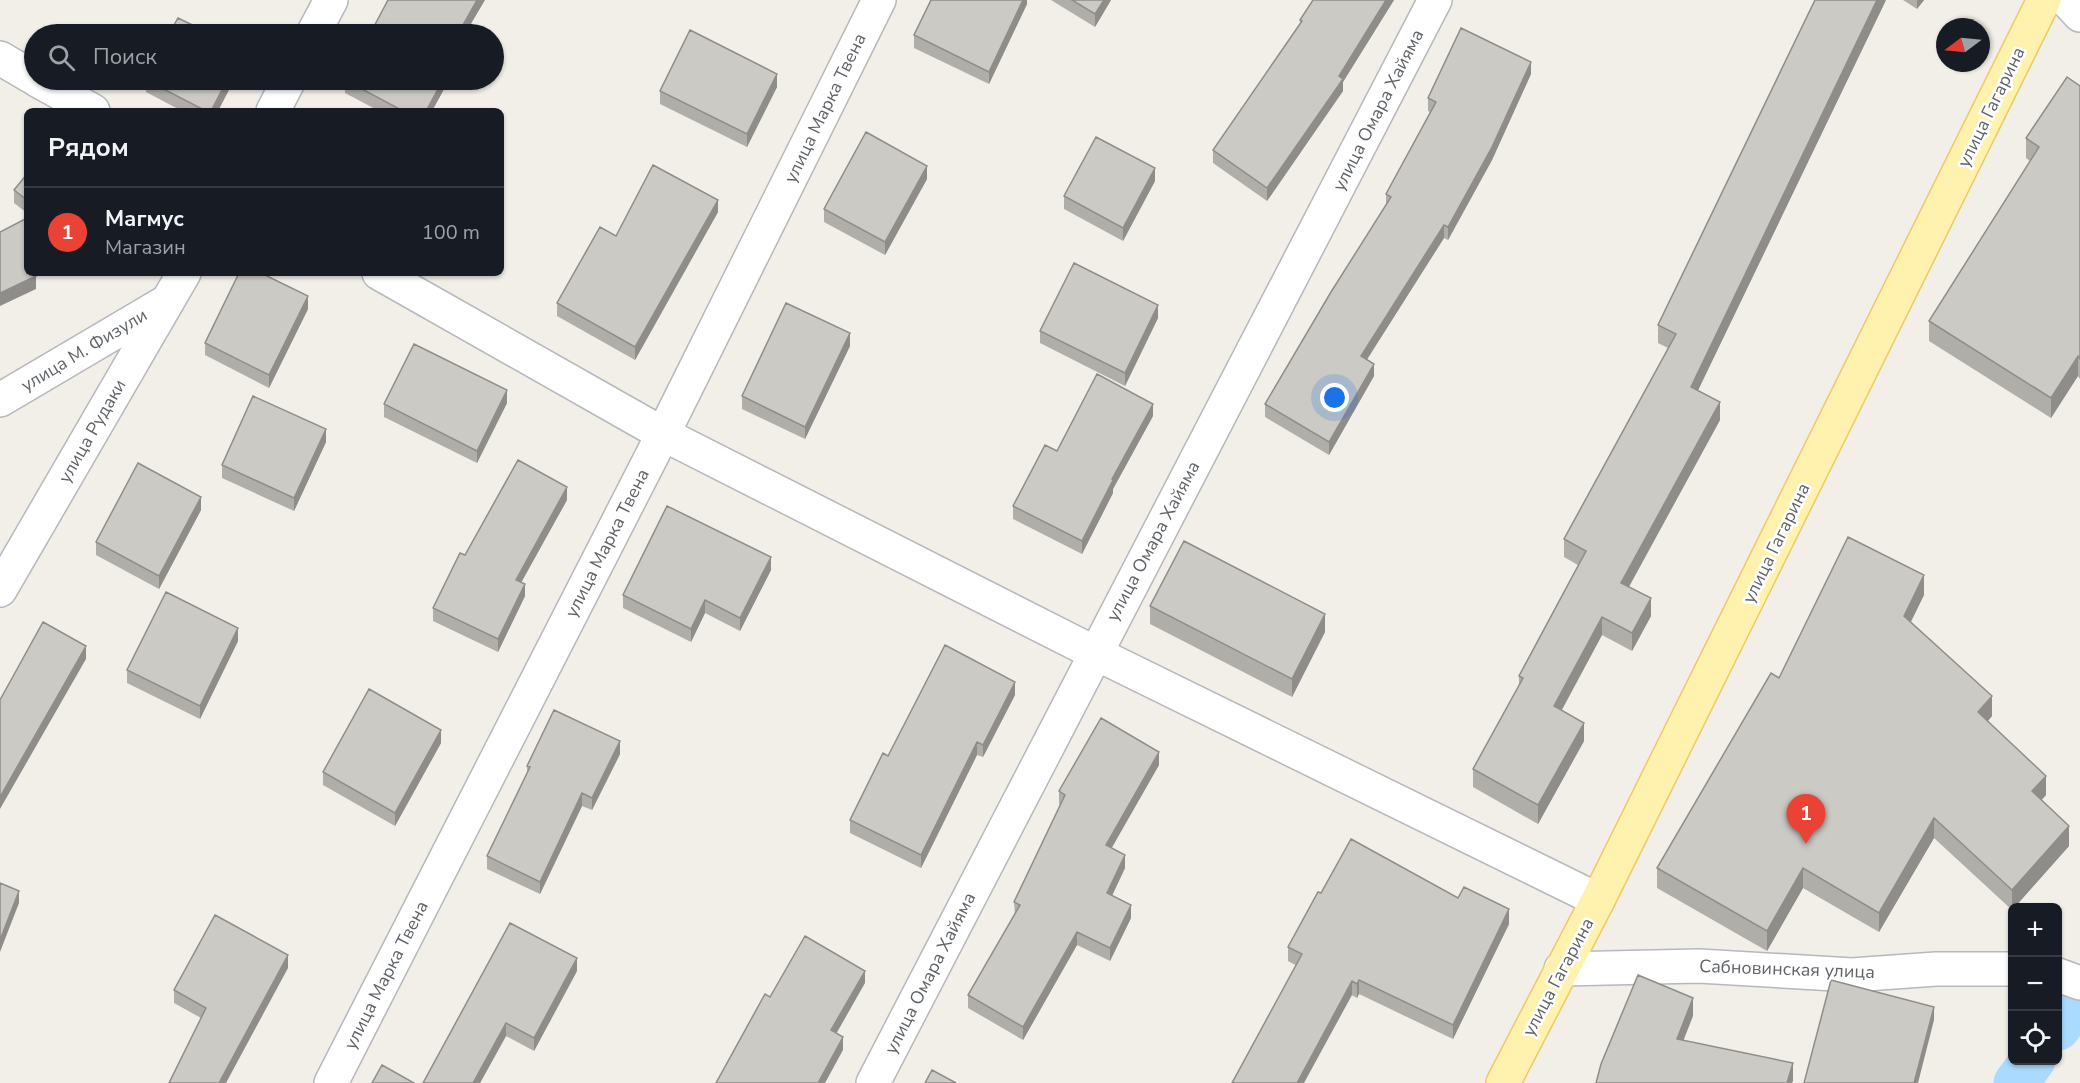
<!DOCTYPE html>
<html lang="ru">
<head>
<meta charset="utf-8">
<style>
	body { margin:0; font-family:"Nunito Sans",sans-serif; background:#20242c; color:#f1f3f6 }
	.controls { position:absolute; right:18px; bottom:18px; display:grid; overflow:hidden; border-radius:9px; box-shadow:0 2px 4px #0004 }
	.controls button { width:54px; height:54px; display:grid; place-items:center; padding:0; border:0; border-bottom:2px solid #363941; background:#171b24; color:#f1f3f6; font:30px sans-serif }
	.compass { position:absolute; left:1936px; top:18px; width:54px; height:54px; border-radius:50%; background:#171b24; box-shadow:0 2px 4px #0004; rotate:254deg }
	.you { position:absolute; left:1335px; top:398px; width:21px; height:21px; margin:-15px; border:4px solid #fff; border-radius:50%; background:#1a73e8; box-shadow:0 0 0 9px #1a73e833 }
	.badge { display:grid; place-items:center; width:39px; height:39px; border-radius:50%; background:#ea4335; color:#fff; font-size:20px; font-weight:700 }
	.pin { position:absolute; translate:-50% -50px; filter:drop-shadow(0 2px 3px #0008) }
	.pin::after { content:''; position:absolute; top:32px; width:21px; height:18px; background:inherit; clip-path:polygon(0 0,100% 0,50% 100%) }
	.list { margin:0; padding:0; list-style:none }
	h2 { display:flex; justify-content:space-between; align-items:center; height:78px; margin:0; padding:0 24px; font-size:26px }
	h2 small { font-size:20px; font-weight:400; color:#9ea1a6 }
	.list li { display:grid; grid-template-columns:39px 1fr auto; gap:18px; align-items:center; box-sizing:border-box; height:90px; padding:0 24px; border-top:2px solid #363941 }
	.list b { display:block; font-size:22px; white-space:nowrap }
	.list p { margin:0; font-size:20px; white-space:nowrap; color:#9ea1a6 }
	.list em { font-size:20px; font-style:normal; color:#9ea1a6 }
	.icon { flex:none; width:33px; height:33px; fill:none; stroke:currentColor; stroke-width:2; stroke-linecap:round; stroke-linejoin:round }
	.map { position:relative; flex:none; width:2080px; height:1083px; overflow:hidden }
	.search { position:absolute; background:#171b24; box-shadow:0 2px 4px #0004; left:24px; top:24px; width:480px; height:66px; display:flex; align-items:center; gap:15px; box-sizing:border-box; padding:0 21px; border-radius:33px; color:#9ea1a6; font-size:22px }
	.panel { position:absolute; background:#171b24; box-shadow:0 2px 4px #0004; left:24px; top:108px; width:480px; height:168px; border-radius:9px }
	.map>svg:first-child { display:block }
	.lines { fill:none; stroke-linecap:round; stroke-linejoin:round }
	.canal { stroke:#aadaff; stroke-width:45 }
	.street-casing { stroke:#b5b8bc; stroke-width:36 }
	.primary-casing { stroke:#f2c960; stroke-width:36 }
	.street { stroke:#fff; stroke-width:33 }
	.primary { stroke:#fff2af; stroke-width:33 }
	.wall { fill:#afaea9 }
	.shaded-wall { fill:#8f8d8a }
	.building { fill:#cccac5; stroke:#8f8d8a; stroke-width:1.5 }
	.labels { text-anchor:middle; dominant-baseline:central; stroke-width:5; stroke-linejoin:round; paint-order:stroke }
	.street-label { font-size:18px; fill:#5f6368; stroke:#fff }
</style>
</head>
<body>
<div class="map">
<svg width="2080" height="1083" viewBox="0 0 2080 1083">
	<rect width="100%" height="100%" fill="#f1efe8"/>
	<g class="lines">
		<path class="canal" d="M2058,1028L2080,998
			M2016,1083L2033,1060"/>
		<g class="street-casing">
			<path id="street" d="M2066,0L2080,15
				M313,34L331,0
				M0,58L34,78
				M37,80L93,111
				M273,111L289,80
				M379,273L663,434L1095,653L1598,900
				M0,400L166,302
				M0,590L184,273
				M1561,969L1699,966L1852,975L1936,969H2012
				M2058,975L2080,983
				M331,1083L663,434L879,0
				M873,1083L1435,0"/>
		</g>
		<g class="primary-casing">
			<path id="primary" d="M1503,1083L1598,900L2044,0"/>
		</g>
		<use href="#street" class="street"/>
		<use href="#primary" class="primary"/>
	</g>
	<path class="wall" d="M1027,0V4L989,84L914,48V35Z
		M1051,0H1111L1095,27Z
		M1313,0H1394L1343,82V91L1267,201L1213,163V150L1300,24V20Z
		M1886,0L1698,390L1720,420L1629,587L1651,616L1632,651L1602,635L1562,710L1584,741L1538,824L1473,787V769L1519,686V676L1578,565L1564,557V539L1668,348L1658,343V325Z
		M1903,0H1924L1917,9Z
		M1531,74L1492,160L1448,240L1444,238L1367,359L1374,376L1329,455L1265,417V404L1386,206V194L1430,112L1428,111V98Z
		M146,80H234L218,111H182L146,92Z
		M345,80H449L432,111H379L345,93Z
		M2080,86V379L2078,376L2051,418L1929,341V321L2030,161L2026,158V138Z
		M777,87L747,147L660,104V91Z
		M27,174V213L14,203V190Z
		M927,179L885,255L824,222V209Z
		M1155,181L1123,241L1064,209V196Z
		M718,212L635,360L557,316V303Z
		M308,309L269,388L205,355V343Z
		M1158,318L1125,386L1040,343V331Z
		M850,346L805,439L742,409V396Z
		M507,403L477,463L384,417V404Z
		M1153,416L1113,489V493L1082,554L1013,519V506L1057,451Z
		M326,442L294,511L222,478V465Z
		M567,500L521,582L525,596L498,652L433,621V608L465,555Z
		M201,510L159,589L96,555V542Z
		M771,570L740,631L705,613L691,642L623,608V595Z
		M1924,595L1911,622L1992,716L1988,721L2046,795L2041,800L2069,846L2012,910L1934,838L1879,932L1803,888L1767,951L1657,888V868L1779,678Z
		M1150,606L1325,632L1292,697L1150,624Z
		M238,641L200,719L127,683V670Z
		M1015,695L983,757L977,755L921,868L850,833V820L888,756Z
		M441,743L395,826L323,785V772Z
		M620,754L592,810L582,806L540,894L487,869V856L527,774V766Z
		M1159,765L1111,848L1125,868L1112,896L1131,918L1110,961L1077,945L1023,1040L968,1008V995L1015,915L1014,902L1060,805L1059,804V791Z
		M1321,893L1458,898L1509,924L1453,1039L1359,994L1357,998L1288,961V947Z
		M288,968L201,1018L174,1003V990Z
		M577,971L534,1051L506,1036L480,1083H423Z"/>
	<path class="shaded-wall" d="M477,0H485L465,34H458Z
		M1023,0H1027V4L989,84V72Z
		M1104,0H1111L1095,27V14Z
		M1386,0H1394L1343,82V91L1267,201V188Z
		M1877,0H1886L1691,405V387Z
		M1917,0H1924L1917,9Z
		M1531,62V74L1492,160L1448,240V227Z
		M777,74V87L747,147V134Z
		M227,80H234L218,111H211Z
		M443,80H449L432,111H426Z
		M927,166V179L885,255V242Z
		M1155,168V181L1123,241V228Z
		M718,200V212L635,360V347Z
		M1444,225V238L1361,369V356Z
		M36,276V289L0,306V293Z
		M308,296V309L269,388V375Z
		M1158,305V318L1125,386V373Z
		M850,333V346L805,439V427Z
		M2078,356V376L2051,418V398Z
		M1374,364V376L1329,455V442Z
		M507,390V403L477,463V451Z
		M1720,402V420L1621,601V583Z
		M1153,404V416L1113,489V493L1082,554V541L1112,479Z
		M326,429V442L294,511V498Z
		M567,487V500L516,592V580Z
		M201,497V510L159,589V576Z
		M771,557V570L740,631V618Z
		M1924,575V595L1904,635V616Z
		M525,584V596L498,652V639Z
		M1651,598V616L1632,651V633Z
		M705,600V613L691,642V629Z
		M1325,614V632L1292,697V679Z
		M1602,617V635L1554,724V706Z
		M238,628V641L200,719V706Z
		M86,646V659L0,809V797Z
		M1015,682V695L983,757V745Z
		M1992,696V716L1978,732V712Z
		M1584,723V741L1538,824V805Z
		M441,730V743L395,826V813Z
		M620,741V754L592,810V798Z
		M977,742V755L921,868V855Z
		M1159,752V765L1106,858V845Z
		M2046,776V795L2032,811V791Z
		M582,793V806L540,894V882Z
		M1934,818V838L1879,932V913Z
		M2069,826V846L2014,908H2013L2012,910V890Z
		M1125,855V868L1107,906V893Z
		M1803,868V888L1767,951V931Z
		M19,891V903L0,952V940Z
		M1131,905V918L1110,961V948Z
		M1509,909V924L1453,1039V1025Z
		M1077,932V945L1023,1040V1027Z
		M288,955V968L226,1083H219Z
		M577,958V971L534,1051V1038Z
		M865,971V983L831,1043V1030Z
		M1359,980V994L1357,998V984Z
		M1352,981V995L1304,1083H1297Z
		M1693,998V1016L1677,1057V1039Z
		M1934,1007V1020L1918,1083H1914Z
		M506,1023V1036L480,1083H473Z
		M843,1037V1050L825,1083H818Z
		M1793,1063V1081L1792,1083H1787Z"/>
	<path class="building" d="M388,0H477L458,34H460H370Z
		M931,0H1023L989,72L914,35Z
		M1072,0H1104L1095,14Z
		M1313,0H1386L1339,76L1343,79L1267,188L1213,150L1302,21L1300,20Z
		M1815,0H1877L1691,387L1720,402L1621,583L1651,598L1632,633L1602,617L1554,706L1584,723L1538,805L1473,769L1523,678L1519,676L1586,551L1564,539L1676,334L1658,325Z
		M178,18L211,34H169Z
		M1461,28L1531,62L1492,147L1448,227L1444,225L1361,356L1374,364L1329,442L1265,404L1331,292L1391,197L1386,194L1436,102L1428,98Z
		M690,30L777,74L747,134L660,91Z
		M2067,77L2080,86V359L2078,356L2051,398L1929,321L2039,147L2026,138Z
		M146,80H227L211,111H206Z
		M345,80H443L426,111H403Z
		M866,132L927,166L885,242L824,209Z
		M1096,137L1155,168L1123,228L1064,196Z
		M653,165L718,200L635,347L557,303L600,227L616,236Z
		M27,174V200L14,190Z
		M27,218V273H34L36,276L0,293V232Z
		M1074,263L1158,305L1125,373L1040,331Z
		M239,273H261L308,296L269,375L205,343Z
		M786,303L850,333L805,427L742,396Z
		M414,344L507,390L477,451L384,404Z
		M1097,374L1153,404L1112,479L1113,480L1082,541L1013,506L1045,445L1057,451Z
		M253,396L326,429L294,498L222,465Z
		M518,460L567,487L516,580L525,584L498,639L433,608L460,553L465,555Z
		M138,463L201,497L159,576L96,542Z
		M667,506L771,557L740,618L705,600L691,629L623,595Z
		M1848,537L1924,575L1904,616L1992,696L1978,712L2046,776L2032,791L2069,826L2012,890L1934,818L1879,913L1803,868L1767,931L1657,868L1771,673L1779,678Z
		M1184,541L1325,614L1292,679L1150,606Z
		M166,592L238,628L200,706L127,670Z
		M43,622L86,646L0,797V700Z
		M945,645L1015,682L983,745L977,742L921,855L850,820L883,753L888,756Z
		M369,689L441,730L395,813L323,772Z
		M554,710L620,741L592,798L582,793L540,882L487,856L530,767L527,766Z
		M1101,718L1159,752L1106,845L1125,855L1107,893L1131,905L1110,948L1077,932L1023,1027L968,995L1020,905L1014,902L1065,795L1059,791Z
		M1351,839L1458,898L1464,887L1509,909L1453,1025L1359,980L1357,984L1352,981L1297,1083H1232L1302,954L1288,947L1318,892L1321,893Z
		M0,883L19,891L0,940Z
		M215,915L288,955L219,1083H169L206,1008L174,990Z
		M510,923L577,958L534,1038L506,1023L473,1083H423Z
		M805,936L865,971L831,1030L843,1037L818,1083H716L765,994L770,997Z
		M1638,975L1693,998L1677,1039L1793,1063L1787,1083H1596L1601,1064Z
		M1831,980L1934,1007L1914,1083H1804Z
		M382,1065L414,1083H372Z
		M932,1070L956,1083H925Z"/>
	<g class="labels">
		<g class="street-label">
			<text transform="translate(1991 107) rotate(-64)">улица Гагарина</text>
			<text transform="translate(825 108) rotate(-64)">улица Марка Твена</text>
			<text transform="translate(1378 110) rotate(-63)">улица Омара Хайяма</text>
			<text transform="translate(84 350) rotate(-31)">улица М. Физули</text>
			<text transform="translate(92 431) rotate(-60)">улица Рудаки</text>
			<text transform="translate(1153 541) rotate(-62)">улица Омара Хайяма</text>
			<text transform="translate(607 543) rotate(-63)">улица Марка Твена</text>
			<text transform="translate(1776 543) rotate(-64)">улица Гагарина</text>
			<text transform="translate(1787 969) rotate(2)">Сабновинская улица</text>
			<text transform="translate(930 973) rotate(-63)">улица Омара Хайяма</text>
			<text transform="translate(386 975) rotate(-63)">улица Марка Твена</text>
			<text transform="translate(1558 977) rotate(-62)">улица Гагарина</text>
		</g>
	</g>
</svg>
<div class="controls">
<button>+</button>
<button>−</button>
<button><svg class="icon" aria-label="locate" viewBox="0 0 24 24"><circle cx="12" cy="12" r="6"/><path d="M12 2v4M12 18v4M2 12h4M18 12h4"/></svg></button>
</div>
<svg class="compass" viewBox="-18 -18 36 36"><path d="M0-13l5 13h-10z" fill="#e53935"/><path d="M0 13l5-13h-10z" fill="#9ea1a6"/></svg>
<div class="you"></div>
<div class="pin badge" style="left:1806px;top:844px">1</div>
<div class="search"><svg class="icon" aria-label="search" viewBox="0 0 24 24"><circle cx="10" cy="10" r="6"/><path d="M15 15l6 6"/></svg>Поиск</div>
<section class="panel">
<h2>Рядом<small></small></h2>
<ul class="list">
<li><span class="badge">1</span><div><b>Магмус</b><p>Магазин</p></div><em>100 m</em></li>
</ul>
</section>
</div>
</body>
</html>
